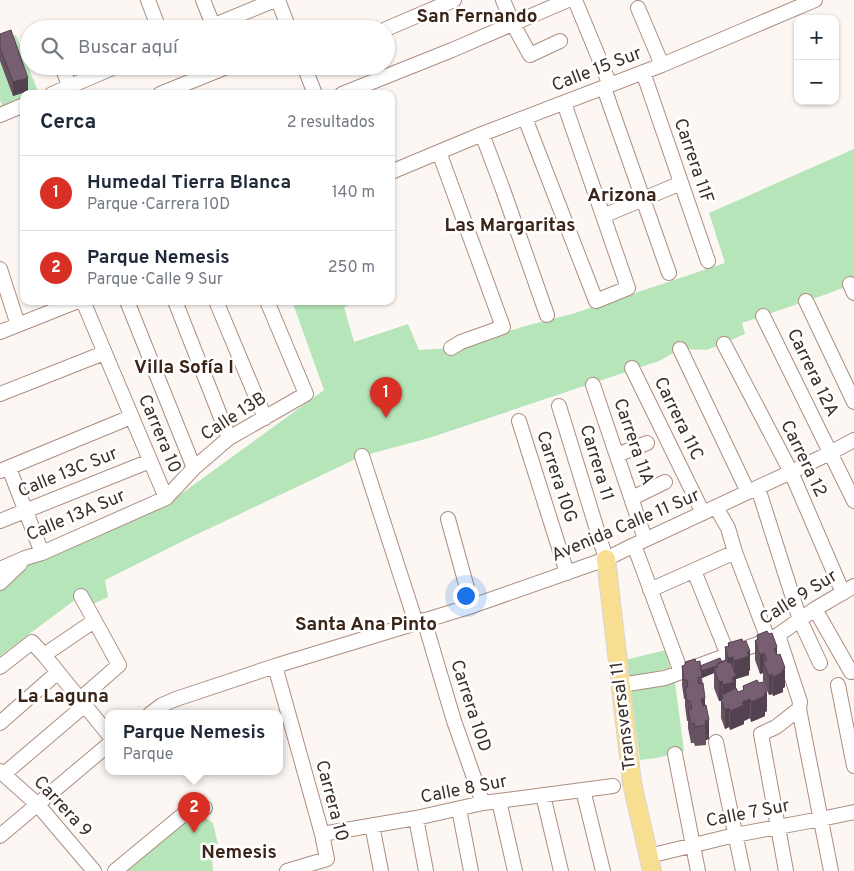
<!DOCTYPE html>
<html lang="es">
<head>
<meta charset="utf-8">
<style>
	body { margin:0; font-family:Overpass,sans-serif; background:#f2f2f3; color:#1f2937 }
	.controls { position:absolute; right:15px; top:15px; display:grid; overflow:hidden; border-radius:10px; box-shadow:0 1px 4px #0004 }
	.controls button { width:45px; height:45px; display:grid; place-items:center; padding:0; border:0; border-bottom:1px solid #e0e1e3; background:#fff; color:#1f2937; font:25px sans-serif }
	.you { position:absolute; left:465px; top:595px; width:18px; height:18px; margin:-12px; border:4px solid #fff; border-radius:50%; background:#1a73e8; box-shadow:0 0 0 8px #1a73e833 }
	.badge { display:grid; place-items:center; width:32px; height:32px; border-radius:50%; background:#d93025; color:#fff; font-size:16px; font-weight:700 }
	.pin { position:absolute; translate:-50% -41px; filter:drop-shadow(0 1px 2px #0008) }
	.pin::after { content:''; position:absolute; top:26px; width:18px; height:15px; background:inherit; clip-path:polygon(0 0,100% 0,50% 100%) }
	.popup { position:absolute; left:105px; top:710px; width:178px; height:65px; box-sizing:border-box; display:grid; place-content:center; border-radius:10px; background:#fff; filter:drop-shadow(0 1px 4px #0005); font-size:16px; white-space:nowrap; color:#747a83 }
	.popup b { font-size:19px; color:#1f2937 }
	.popup::after { content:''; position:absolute; left:50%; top:100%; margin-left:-10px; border:10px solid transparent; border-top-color:#fff }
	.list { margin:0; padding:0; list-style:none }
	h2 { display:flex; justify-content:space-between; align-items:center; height:65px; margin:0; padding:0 20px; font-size:21px }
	h2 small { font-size:16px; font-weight:400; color:#747a83 }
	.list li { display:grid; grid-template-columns:32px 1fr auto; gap:15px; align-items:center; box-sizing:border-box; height:75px; padding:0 20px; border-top:1px solid #e0e1e3 }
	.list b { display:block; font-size:19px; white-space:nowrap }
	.list p { margin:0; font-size:16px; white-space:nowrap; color:#747a83 }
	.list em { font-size:16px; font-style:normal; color:#747a83 }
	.icon { flex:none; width:28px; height:28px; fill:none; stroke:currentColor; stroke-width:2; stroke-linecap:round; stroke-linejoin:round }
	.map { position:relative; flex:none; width:854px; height:871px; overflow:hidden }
	.search { position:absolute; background:#fff; box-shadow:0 1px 4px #0004; left:20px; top:20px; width:375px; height:55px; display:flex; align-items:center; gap:12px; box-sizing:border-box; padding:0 18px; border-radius:28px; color:#747a83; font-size:19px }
	.panel { position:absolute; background:#fff; box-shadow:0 1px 4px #0004; left:20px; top:90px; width:375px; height:215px; border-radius:10px }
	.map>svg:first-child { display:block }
	.green { fill:#b6e5ba }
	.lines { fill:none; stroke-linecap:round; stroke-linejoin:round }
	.minor-casing { stroke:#ab8e80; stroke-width:16 }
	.major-casing { stroke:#d8d5d4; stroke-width:20 }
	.minor { stroke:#fff; stroke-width:14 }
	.major { stroke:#f7de91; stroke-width:18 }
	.wall { fill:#665261 }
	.shaded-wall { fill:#53424f }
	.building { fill:#775f71; stroke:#53424f }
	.labels { text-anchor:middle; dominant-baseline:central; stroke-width:5; stroke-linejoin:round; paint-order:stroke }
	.street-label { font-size:18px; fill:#3b2f29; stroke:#fff }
	.neighbourhood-label { font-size:19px; font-weight:bold; fill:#3b2418; stroke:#fff }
</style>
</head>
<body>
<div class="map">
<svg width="854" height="871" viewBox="0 0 854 871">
	<rect width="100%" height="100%" fill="#fdf7f3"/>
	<path class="green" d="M16,35L37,89L28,94H24V96L2,106L0,100V40Z
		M854,149V286L850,285L830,293L742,323L745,334L707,350L680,349L659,361L429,438L362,456L183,541L105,580L108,597L87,607L80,596L0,656V589L32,562L153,511L170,502L324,390L292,301H357L344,307L354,342L408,324L419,350L451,348L529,325L575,313L725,263L709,213Z
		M666,650L670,668L628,679L625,660Z
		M675,682L684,751L657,758L640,760L631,691Z
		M197,812L213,823L218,844L211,845L213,871H125Z"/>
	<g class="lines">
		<g class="minor-casing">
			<path id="minor" d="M148,0L159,29
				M203,0L213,25
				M278,0L289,29
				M503,0L513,24L530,55L560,41
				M575,0L610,85
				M638,8L662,65
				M205,29L275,0
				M386,29L454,0
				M62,66L69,86
				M241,66L246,67L254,66
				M304,66L315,94
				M643,72L708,261
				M604,88L669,273
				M52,94L117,66
				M160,94L229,66
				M342,94L452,50L568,0
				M0,115L24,105
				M525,118L596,301L628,288L564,103
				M482,134L502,187L547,315
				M439,152L503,327L461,342L451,348
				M391,172L482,134L662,65L815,0
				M603,216L681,183
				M0,269L18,325
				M850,284L854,293
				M83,301L166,498
				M127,301L194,468
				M175,301L229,438
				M216,301L265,418
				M806,301L854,402
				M763,316L854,501
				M0,332L78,301
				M724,344L791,472L843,593
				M680,349L748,492
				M632,368L703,513
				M593,385L645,539
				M0,394L104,353
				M559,406L606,559
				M519,421L567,573
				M617,455L647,443
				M362,456L416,623
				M9,468L42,553
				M0,471L131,417
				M758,488L800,620L820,663
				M632,498L665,482
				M716,507L728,528L735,552L768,639
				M448,519L472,606
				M0,521L150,461
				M634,545L681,672
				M0,569L25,558L42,553L166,498L194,468L229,438L306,394L267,301
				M694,571L728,655
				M0,583L20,564
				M650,590L735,552
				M815,609L851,672
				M424,620L454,721L483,803
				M778,635L800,702L799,709L831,871
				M44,655L94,621
				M275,666L322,834L327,859L287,871
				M0,667L32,642L44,655L109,735
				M621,685L665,678L763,642L778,635L815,609L854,586
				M838,685L854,766
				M80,699L119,665L81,596
				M150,714L162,705L176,699L275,666L472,606L606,559L634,545L791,472L830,453L854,440
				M0,723L58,672
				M716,742L743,871
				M675,754L698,871
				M0,771L38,805L94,871
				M4,774L85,705
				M583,790L603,871
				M543,795L561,871
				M499,801L515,871
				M459,809L471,871
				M416,818L426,871
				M372,825L381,871
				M322,834L416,818L483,803L613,786
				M0,836L109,744
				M649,856L735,835L821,819L854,812
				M115,871L196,804L205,808
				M786,871L761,734L776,727L799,709"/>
		</g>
		<g class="major-casing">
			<path id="major" d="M606,559L632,783L652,871"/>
		</g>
		<use href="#minor" class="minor"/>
		<use href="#major" class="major"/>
	</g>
	<path class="wall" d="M0,34L28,91L13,96L0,61Z
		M757,635L777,655L785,687L783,688V692L773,696L772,694L769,695L763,681V673L760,674L755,660V641L757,639Z
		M728,643L750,670L749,671V675L736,679V690L738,692L743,690V686L767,711L765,712V716L751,722L750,718L744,721V724L730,730L729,727L725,729L721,718V701H719L714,688V673L702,678L709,739L706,740V745L695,746L694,743H691L688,728V721H687L685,706V699H684L682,685V666L685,665V662H696L700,666L725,660V647H728Z"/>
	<path class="shaded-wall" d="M28,78V91L13,96V82Z
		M777,647V667L774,649Z
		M750,651V670L749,671V675L736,679V696L723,704V685L734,677V661L747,652Z
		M764,653L763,673L760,674V655Z
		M733,657V676L728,677V658Z
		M717,666V672L714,668V673L702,678L699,672Z
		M785,668V687L783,688V692L773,696V677L782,670Z
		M772,674V694L769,695V676Z
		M722,681V701L721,699V701H719V682Z
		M767,692V711L765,712V716L751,722V702Z
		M705,698V718L701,719V699Z
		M750,699V718L744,721V724L730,730V711L742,702Z
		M729,708V727L725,729V710Z
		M709,720V739L706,740L705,721Z"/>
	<path class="building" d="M11,30L28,78L13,82L0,48V34Z
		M767,631L769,634L772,633L777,647L774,649L777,655L780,654L785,668L782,670L783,672L773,677L772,674L769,676L763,662L767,660L764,653L760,655L755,641L758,639L757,635Z
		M742,639L743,642L746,641L750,651L747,652L749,656L734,661L733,657L728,658L725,647L729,646L728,643Z
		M720,658L722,662L717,664V666L701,671L700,666Z
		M695,659L696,662L700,661L702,677H698V681L699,684L703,683L705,698L701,699L702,702L703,706L706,705L709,720L705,721L706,725L695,727L694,723L691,724L688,709H692L690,701L687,702L685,687H688L687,680H684L682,666L685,665V662Z
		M727,660L728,663L731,662L736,676L732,678L734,682L723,685L722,681L719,682L714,668L718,667L717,664Z
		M757,680L759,683L763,682L767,692L764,693L765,696L751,702L750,699L742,702L744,705L730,711L729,708L725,710L721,699L723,698L722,695L736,688L738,692L744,690L743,686Z"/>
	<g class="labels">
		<g class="street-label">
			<text transform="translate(597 70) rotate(-21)">Calle 15 Sur</text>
			<text transform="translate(693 161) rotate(71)">Carrera 11F</text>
			<text transform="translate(812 373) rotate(64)">Carrera 12A</text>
			<text transform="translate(234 417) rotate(-33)">Calle 13B</text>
			<text transform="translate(678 419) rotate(64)">Carrera 11C</text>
			<text transform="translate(159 434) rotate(67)">Carrera 10</text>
			<text transform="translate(633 442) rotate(71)">Carrera 11A</text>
			<text transform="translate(803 459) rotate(64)">Carrera 12</text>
			<text transform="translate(596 463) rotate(73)">Carrera 11</text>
			<text transform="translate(68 473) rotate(-22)">Calle 13C Sur</text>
			<text transform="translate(556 477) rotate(72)">Carrera 10G</text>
			<text transform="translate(76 516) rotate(-23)">Calle 13A Sur</text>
			<text transform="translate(626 526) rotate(-23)">Avenida Calle 11 Sur</text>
			<text transform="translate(799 598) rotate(-32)">Calle 9 Sur</text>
			<text transform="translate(470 706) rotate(72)">Carrera 10D</text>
			<text transform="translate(624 716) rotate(-97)">Transversal 11</text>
			<text transform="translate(464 790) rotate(-11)">Calle 8 Sur</text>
			<text transform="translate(331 801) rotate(75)">Carrera 10</text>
			<text transform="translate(62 807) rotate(47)">Carrera 9</text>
			<text transform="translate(748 814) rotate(-11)">Calle 7 Sur</text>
		</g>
		<g class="neighbourhood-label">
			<text x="477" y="17">San Fernando</text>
			<text x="622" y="196">Arizona</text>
			<text x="510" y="226">Las Margaritas</text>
			<text x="184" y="368">Villa Sofía I</text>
			<text x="366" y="625">Santa Ana Pinto</text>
			<text x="63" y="697">La Laguna</text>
			<text x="239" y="853">Nemesis</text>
		</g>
	</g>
</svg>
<div class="controls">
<button>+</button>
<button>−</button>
</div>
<div class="you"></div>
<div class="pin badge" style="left:386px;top:418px">1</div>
<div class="pin badge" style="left:194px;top:833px">2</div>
<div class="popup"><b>Parque Nemesis</b>Parque</div>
<div class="search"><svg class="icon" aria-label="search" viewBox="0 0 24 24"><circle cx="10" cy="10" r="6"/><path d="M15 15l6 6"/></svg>Buscar aquí</div>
<section class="panel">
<h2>Cerca<small>2 resultados</small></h2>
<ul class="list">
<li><span class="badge">1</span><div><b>Humedal Tierra Blanca</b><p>Parque · Carrera 10D</p></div><em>140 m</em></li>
<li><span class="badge">2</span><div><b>Parque Nemesis</b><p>Parque · Calle 9 Sur</p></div><em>250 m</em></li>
</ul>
</section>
</div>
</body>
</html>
